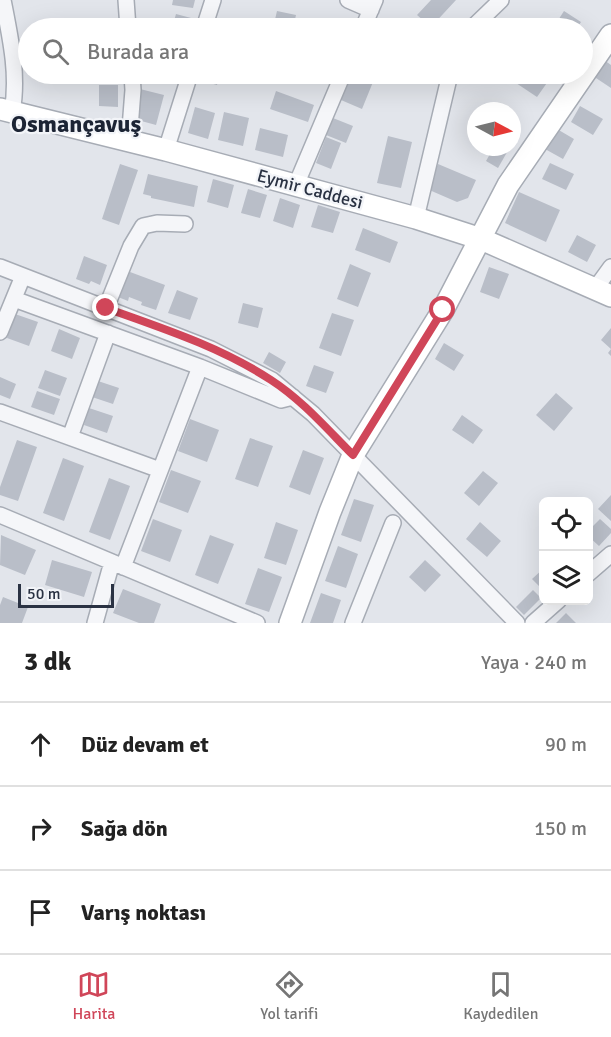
<!DOCTYPE html>
<html lang="tr">
<head>
<meta charset="utf-8">
<style>
	body { margin:0; font-family:Signika,sans-serif; background:#f6f6f6; color:#222 }
	.controls { position:absolute; right:18px; bottom:18px; display:grid; overflow:hidden; border-radius:9px; box-shadow:0 6px 24px #0002 }
	.controls button { width:54px; height:54px; display:grid; place-items:center; padding:0; border:0; border-bottom:2px solid #e0e0e0; background:#fff; color:#222; font:30px sans-serif }
	.compass { position:absolute; left:467px; top:102px; width:54px; height:54px; border-radius:50%; background:#fff; box-shadow:0 6px 24px #0002; rotate:97deg }
	.scale { position:absolute; left:18px; bottom:15px; width:96px; box-sizing:border-box; padding-left:6px; border:3px solid #2a3243; border-top:0; font-size:16px; line-height:21px; white-space:nowrap; color:#2a3243; -webkit-text-stroke:4px #f2f4f8; paint-order:stroke }
	.stop { position:absolute; width:18px; height:18px; margin:-14px; border:4px solid #d04659; border-radius:50%; background:#fff }
	.stop.end { background:#d04659; border-color:#fff; box-shadow:0 2px 6px #0008 }
	.list { margin:0; padding:0; list-style:none }
	h2 { display:flex; justify-content:space-between; align-items:center; height:78px; margin:0; padding:0 24px; font-size:26px }
	h2 small { font-size:20px; font-weight:400; color:#767676 }
	.list li { display:grid; grid-template-columns:39px 1fr auto; gap:18px; align-items:center; box-sizing:border-box; height:84px; padding:0 24px; border-top:2px solid #e0e0e0 }
	.list b { display:block; font-size:22px; white-space:nowrap }
	.list em { font-size:20px; font-style:normal; color:#767676 }
	.icon { flex:none; width:33px; height:33px; fill:none; stroke:currentColor; stroke-width:2; stroke-linecap:round; stroke-linejoin:round }
	.map { position:relative; flex:none; width:611px; height:623px; overflow:hidden }
	.search { position:absolute; background:#fff; box-shadow:0 6px 24px #0002; left:18px; right:18px; top:18px; height:66px; display:flex; align-items:center; gap:15px; box-sizing:border-box; padding:0 21px; border-radius:33px; color:#767676; font-size:22px }
	.sheet { height:330px; background:#fff }
	nav { display:flex; justify-content:space-around; align-items:center; box-sizing:border-box; height:84px; border-top:2px solid #e0e0e0; background:#fff; font-size:16px; color:#767676 }
	nav a { display:grid; justify-items:center; gap:3px }
	nav .on { color:#d04659 }
	.map>svg:first-child { display:block }
	.building { fill:#b9bec8 }
	.lines { fill:none; stroke-linecap:round; stroke-linejoin:round }
	.street-casing { stroke:#a7acb5; stroke-width:18 }
	.secondary-casing { stroke:#a7acb5; stroke-width:24 }
	.street { stroke:#f5f6f9; stroke-width:15 }
	.secondary { stroke:#fff; stroke-width:21 }
	.route { stroke:#d04659; stroke-width:8 }
	.labels { text-anchor:middle; dominant-baseline:central; stroke-width:4.5; stroke-linejoin:round; paint-order:stroke }
	.street-label { font-size:18px; fill:#2a3243; stroke:#f2f4f8 }
	.district-label { font-size:24px; font-weight:bold; fill:#1c2434; stroke:#f2f4f8 }
</style>
</head>
<body>
<div class="map">
<svg width="611" height="623" viewBox="0 0 611 623">
	<rect width="100%" height="100%" fill="#e2e5eb"/>
	<path class="building" d="M173,0H195L193,8L172,5Z
		M431,0H456L431,27L417,15Z
		M277,11L296,15L293,28H273Z
		M564,11L581,22L577,28H553Z
		M176,14L191,18L189,28H172Z
		M604,60L611,65V88L593,76Z
		M82,74H108L109,77L82,78Z
		M197,74H220L217,85L196,79Z
		M352,74L373,82L362,109L341,100Z
		M518,74H538L549,80L537,97L513,81Z
		M99,85H118V107L99,106Z
		M140,89L164,95L156,125L134,119Z
		M276,91L314,105L308,122L270,109Z
		M580,106L603,119L593,135L571,122Z
		M195,107L215,113L208,139L188,133Z
		M224,112L249,118L243,146L218,140Z
		M333,118L353,126L346,143L326,135Z
		M260,128L288,135L283,157L255,150Z
		M557,129L574,139L563,159L545,149Z
		M388,136L412,142L401,188L377,183Z
		M326,137L341,143L331,169L316,163Z
		M494,147H510L498,168L486,161Z
		M550,163L574,174L566,190L542,179Z
		M120,164L138,170L119,225L102,219Z
		M438,164L476,180L468,198L457,202L427,189Z
		M148,174L198,186L194,207L151,198V196L143,194Z
		M213,179L234,185L228,208L207,202Z
		M248,189L267,195L260,218L241,213Z
		M519,192L560,210L546,242L505,223Z
		M280,198L300,205L293,228L273,221Z
		M318,205L340,212L333,233L311,227Z
		M363,228L398,242L390,263L355,250Z
		M577,235L596,245L587,262L568,252Z
		M84,256L107,265L100,285L91,281L89,284L76,279Z
		M350,264L371,273L358,307L337,299Z
		M489,267L509,274L499,299L480,292Z
		M122,269L165,285L156,310L141,305L142,302L129,297L128,301L113,295Z
		M177,290L198,298L190,320L168,313Z
		M243,303L263,308L258,328L238,323Z
		M332,313L354,320L341,356L319,348Z
		M15,314L38,322L29,346L7,338Z
		M611,328V356L608,353L611,349L601,340Z
		M59,329L80,338L72,359L51,351Z
		M444,343L464,355L454,371L435,359Z
		M269,352L286,362L280,373L263,363Z
		M314,365L334,372L326,393L306,386Z
		M45,370L67,378L60,396L38,388Z
		M0,377L16,384L10,399L0,395Z
		M95,380L119,388L113,404L89,396Z
		M37,391L60,399L54,415L31,407Z
		M556,393L573,408L554,431L536,415Z
		M89,408L113,416L107,433L84,425Z
		M462,415L483,430L473,444L452,430Z
		M190,419L219,430L207,462L178,451Z
		M250,438L273,446L258,487L235,479Z
		M17,440L37,447L18,501L0,495V487Z
		M303,450L324,458L310,495L289,487Z
		M63,458L84,466L64,521L43,513Z
		M171,470L201,481L188,513L159,502Z
		M483,471L498,483L479,506L464,493Z
		M109,478L130,486L110,540L89,532Z
		M611,495V521L598,509Z
		M354,499L374,505L361,542L341,535Z
		M153,519L182,530L170,562L141,551Z
		M600,519L611,529V533L599,546L588,536V531Z
		M276,522L298,530L286,565L264,558Z
		M480,522L501,541L487,557L466,539Z
		M1,535L36,550L25,575L0,565Z
		M210,535L234,544L218,584L195,575Z
		M338,546L358,554L346,588L325,581Z
		M52,560L92,572L84,597L45,585Z
		M425,560L441,575L425,592L409,577Z
		M258,568L282,577L269,612L245,604Z
		M544,568V591L532,579Z
		M123,589L161,604L154,623H139L113,613Z
		M533,590L541,598L524,615L516,607Z
		M321,593L341,600L333,623H310Z
		M3,597L28,607L22,623H0V605Z
		M566,613L576,623H556Z"/>
	<g class="lines">
		<g class="street-casing">
			<path id="street" d="M3,0C10,36 19,75 12,112
				M126,0L128,28
				M348,0L371,10
				M204,28L213,0
				M363,28L375,0
				M472,28L501,0
				M129,141L133,90L132,74
				M166,150L190,74
				M296,185L343,74
				M416,218L450,74
				M0,267L211,349L272,380L313,414L517,623
				M595,289L611,267
				M14,299L200,367L281,400L293,397
				M106,308L131,246L143,226L157,223L185,224
				M0,332L23,276
				M0,412L160,470
				M70,437L108,333
				M0,515L257,623
				M123,567L200,367
				M588,574L611,554
				M95,623L112,562
				M353,623L393,523
				M533,623L559,600"/>
		</g>
		<g class="secondary-casing">
			<path id="secondary" d="M0,109L166,150L416,218L481,239L611,296
				M290,623L330,512L353,455L443,310L508,185L611,35"/>
		</g>
		<use href="#street" class="street"/>
		<use href="#secondary" class="secondary"/>
	</g>
	<g class="lines">
		<path class="route" d="M106,308C162,328 221,347 271,380C302,400 327,429 353,455L443,310"/>
	</g>
	<g class="labels">
		<g class="street-label">
			<text transform="translate(310 189) rotate(15)">Eymir Caddesi</text>
		</g>
		<g class="district-label">
			<text x="76" y="124">Osmançavuş</text>
		</g>
	</g>
</svg>
<div class="controls">
<button><svg class="icon" aria-label="locate" viewBox="0 0 24 24"><circle cx="12" cy="12" r="6"/><path d="M12 2v4M12 18v4M2 12h4M18 12h4"/></svg></button>
<button><svg class="icon" aria-label="layers" viewBox="0 0 24 24"><path d="M12 4l9 5-9 5-9-5zM3 14l9 5 9-5"/></svg></button>
</div>
<svg class="compass" viewBox="-18 -18 36 36"><path d="M0-13l5 13h-10z" fill="#e53935"/><path d="M0 13l5-13h-10z" fill="#767676"/></svg>
<div class="scale">50 m</div>
<div class="stop" style="left:443px;top:310px"></div>
<div class="stop end" style="left:106px;top:308px"></div>
<div class="search"><svg class="icon" aria-label="search" viewBox="0 0 24 24"><circle cx="10" cy="10" r="6"/><path d="M15 15l6 6"/></svg>Burada ara</div>
</div>
<section class="sheet">
<h2>3 dk<small>Yaya · 240 m</small></h2>
<ul class="list">
<li><svg class="icon" aria-label="ahead" viewBox="0 0 24 24"><path d="M12 20V5M6 11l6-6 6 6"/></svg><div><b>Düz devam et</b></div><em>90 m</em></li>
<li><svg class="icon" aria-label="right" viewBox="0 0 24 24"><path d="M7 20v-9h11M14 6l5 5-5 5"/></svg><div><b>Sağa dön</b></div><em>150 m</em></li>
<li><svg class="icon" aria-label="arrive" viewBox="0 0 24 24"><path d="M6 21V4h12l-3 4 3 4H6"/></svg><div><b>Varış noktası</b></div></li>
</ul>
</section>
<nav>
<a class="on"><svg class="icon" aria-label="map" viewBox="0 0 24 24"><path d="M3 6l6-2 6 2 6-2v14l-6 2-6-2-6 2zM9 4v14M15 6v14"/></svg>Harita</a>
<a><svg class="icon" aria-label="directions" viewBox="0 0 24 24"><path d="M12 3l9 9-9 9-9-9zM9 14v-3h6M13 9l2 2-2 2"/></svg>Yol tarifi</a>
<a><svg class="icon" aria-label="saved" viewBox="0 0 24 24"><path d="M7 4h10v16l-5-4-5 4z"/></svg>Kaydedilen</a>
</nav>
</body>
</html>
